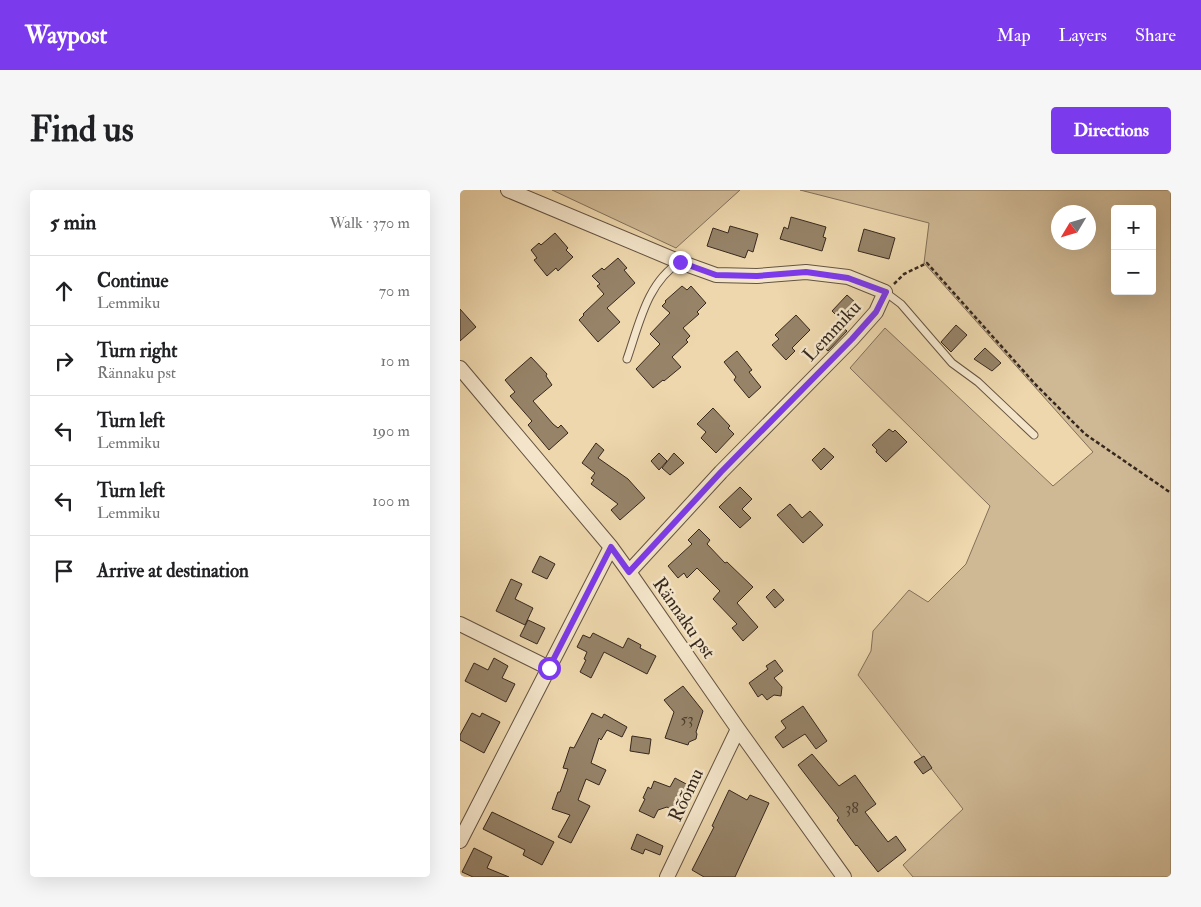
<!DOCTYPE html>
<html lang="en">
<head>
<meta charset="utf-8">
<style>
	body { margin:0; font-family:"IM FELL Double Pica",serif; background:#f6f6f6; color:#202124 }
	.controls { position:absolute; right:15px; top:15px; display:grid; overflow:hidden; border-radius:5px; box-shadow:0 5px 20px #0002 }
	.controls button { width:45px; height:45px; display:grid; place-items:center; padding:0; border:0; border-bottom:1px solid #e0e0e0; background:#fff; color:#202124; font:25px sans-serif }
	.compass { position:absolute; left:591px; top:15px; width:45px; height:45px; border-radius:50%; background:#fff; box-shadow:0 5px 20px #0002; rotate:232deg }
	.stop { position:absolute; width:15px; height:15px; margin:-11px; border:4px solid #7c3aed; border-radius:50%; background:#fff }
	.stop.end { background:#7c3aed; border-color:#fff; box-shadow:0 1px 5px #0008 }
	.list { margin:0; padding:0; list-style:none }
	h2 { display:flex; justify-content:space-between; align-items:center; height:65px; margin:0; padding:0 20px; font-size:21px }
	h2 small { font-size:16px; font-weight:400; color:#757577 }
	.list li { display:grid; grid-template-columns:32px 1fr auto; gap:15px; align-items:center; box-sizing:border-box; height:70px; padding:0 20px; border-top:1px solid #e0e0e0 }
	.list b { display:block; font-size:19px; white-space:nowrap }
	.list p { margin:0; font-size:16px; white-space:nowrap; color:#757577 }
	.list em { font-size:16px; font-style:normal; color:#757577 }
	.icon { flex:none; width:28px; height:28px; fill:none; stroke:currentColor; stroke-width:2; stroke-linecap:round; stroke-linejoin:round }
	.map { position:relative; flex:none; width:711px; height:687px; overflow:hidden; border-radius:5px }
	header { display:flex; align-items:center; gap:30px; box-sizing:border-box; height:70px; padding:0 25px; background:#7c3aed; color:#fff }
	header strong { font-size:24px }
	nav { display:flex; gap:28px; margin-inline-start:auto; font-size:18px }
	.intro { display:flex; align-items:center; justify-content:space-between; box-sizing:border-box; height:120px; padding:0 30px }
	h1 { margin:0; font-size:35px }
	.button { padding:12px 22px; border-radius:5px; background:#7c3aed; color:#fff; font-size:18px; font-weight:700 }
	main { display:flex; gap:30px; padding:0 30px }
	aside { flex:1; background:#fff; border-radius:5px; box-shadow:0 5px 20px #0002 }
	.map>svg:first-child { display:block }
	.green { fill:#cfb995; stroke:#82705a; fill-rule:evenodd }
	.building { fill:#968368; stroke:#36281e }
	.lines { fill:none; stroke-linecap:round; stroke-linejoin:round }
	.lane-casing { stroke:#645442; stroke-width:9 }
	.street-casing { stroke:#645442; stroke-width:16 }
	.path { stroke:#36281e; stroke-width:2.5; stroke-dasharray:4 2.5; stroke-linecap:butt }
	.lane { stroke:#f4e5ca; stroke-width:7 }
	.street { stroke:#f4e5ca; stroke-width:14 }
	.route { stroke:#7c3aed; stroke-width:6 }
	.labels { text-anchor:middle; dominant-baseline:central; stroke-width:5; stroke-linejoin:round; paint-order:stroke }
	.number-label { font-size:16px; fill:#4e3f30 }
	.street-label { font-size:19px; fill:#36281e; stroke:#f4e5ca }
</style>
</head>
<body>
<header>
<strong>Waypost</strong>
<nav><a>Map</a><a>Layers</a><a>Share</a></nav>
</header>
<div class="intro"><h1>Find us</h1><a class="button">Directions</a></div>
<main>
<aside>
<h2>5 min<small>Walk · 370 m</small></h2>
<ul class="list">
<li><svg class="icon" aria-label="ahead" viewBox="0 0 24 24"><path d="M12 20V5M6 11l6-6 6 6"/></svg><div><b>Continue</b><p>Lemmiku</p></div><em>70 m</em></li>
<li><svg class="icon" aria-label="right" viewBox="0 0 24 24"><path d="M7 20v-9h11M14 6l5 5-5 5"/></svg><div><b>Turn right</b><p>Rännaku pst</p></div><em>10 m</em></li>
<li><svg class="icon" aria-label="left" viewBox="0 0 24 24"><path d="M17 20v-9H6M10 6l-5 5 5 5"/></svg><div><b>Turn left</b><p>Lemmiku</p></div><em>190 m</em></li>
<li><svg class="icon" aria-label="left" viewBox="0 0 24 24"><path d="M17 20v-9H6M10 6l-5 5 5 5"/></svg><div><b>Turn left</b><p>Lemmiku</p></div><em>100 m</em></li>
<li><svg class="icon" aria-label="arrive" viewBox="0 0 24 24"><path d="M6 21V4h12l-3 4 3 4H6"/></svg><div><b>Arrive at destination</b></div></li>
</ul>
</aside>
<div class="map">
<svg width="711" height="687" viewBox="0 0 711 687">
	<rect width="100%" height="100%" fill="#eed7ad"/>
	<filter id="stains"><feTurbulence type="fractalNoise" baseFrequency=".004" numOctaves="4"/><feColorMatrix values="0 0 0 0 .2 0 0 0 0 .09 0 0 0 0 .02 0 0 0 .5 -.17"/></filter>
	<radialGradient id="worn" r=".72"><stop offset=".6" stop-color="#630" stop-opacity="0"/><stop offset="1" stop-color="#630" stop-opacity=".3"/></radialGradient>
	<path class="green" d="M92,0H280L216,58Z
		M340,0H711V687H453L443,675L503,619L398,485L411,461L413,441L449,400L468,412L506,374L530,316L390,178L425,138L593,296L633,262L464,73L469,33ZM655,19H692V101H655ZM598,22H628V52H598Z"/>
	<path class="building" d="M331,27L366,37L363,47L366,48L362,61L320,49L324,37L328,39Z
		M270,36L298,44L293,62L288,60L285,68L247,56L253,38L268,43Z
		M404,39L435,48L429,69L398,61Z
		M95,43L108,58L106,60L113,67L98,81L96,78L87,86L74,70L77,68L71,60L79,53L81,55Z
		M158,68L167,78L164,80L175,93L147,118L160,132L138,152L119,130L124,125L123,124L144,104L137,96L140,94L132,86L142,78L144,80Z
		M222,96L227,100L231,96L246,113L237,122L239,124L223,138L230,146L226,150L228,152L212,167L221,177L204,191L203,190L193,198L176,179L200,154L190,144L210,123L202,116L206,112L205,111Z
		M387,105L396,113L380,129L372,121Z
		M0,119L16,137L0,151Z
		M336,125L350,140L332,158L335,161L326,170L312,155L319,149L315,145Z
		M380,135L387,141L368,161L361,155Z
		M496,135L507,145L491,162L481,152Z
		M525,158L541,173L532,181L514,169Z
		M277,161L292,180L289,182L301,197L289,208L274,190L276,187L264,172Z
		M71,167L87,184L86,186L92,195L73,211L93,234L98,238L101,235L108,243L89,260L68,235L72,231L50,206L55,202L45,190Z
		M253,218L270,236L268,238L274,244L256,263L241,248L246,242L237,234Z
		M429,239L433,242L435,240L447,252L426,272L416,262L417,260L412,255Z
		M136,253L144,260L138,268L168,289L185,308L160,330L151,320L158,314L131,294L134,290L131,288L135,283L122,273Z
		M364,258L374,267L361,280L352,270Z
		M199,263L207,271L199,280L191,271Z
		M214,263L224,273L210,285L202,278Z
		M280,297L292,309L282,319L291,328L280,338L259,317Z
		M330,314L342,328L350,321L363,335L343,353L317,325Z
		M239,339L250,350L247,354L265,373L267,372L293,397L277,413L298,437L283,451L272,438L277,434L253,409L260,401L237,378L227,388L224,383L218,388L208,376L232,354L228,350Z
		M80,366L95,374L87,389L72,382Z
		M51,389L62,394L55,409L73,418L65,435L36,421Z
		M314,399L324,410L315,418L306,407Z
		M68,430L85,438L77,454L60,446Z
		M133,443L163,458L168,448L181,455L180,458L196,466L187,484L144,462L131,488L120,482L126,470L124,469L127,462L117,457L123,445L130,448Z
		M34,468L48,476L42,488L55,494L46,512L5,491L14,473L28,480Z
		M315,470L323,481L314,488L322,497L321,506L314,505L307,510L302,504L298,507L289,493L308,479L306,476Z
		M223,496L243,521L236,542L237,544L236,549L229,552L228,555L205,548L214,522L204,510Z
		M343,516L367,551L356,559L345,544L323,558L315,547L326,538L321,531Z
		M12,523L20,527L22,523L40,532L24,563L0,550V545Z
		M132,523L142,528L144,524L167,537L162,547L147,540L141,550L139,548L131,573L146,580L139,595L126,589L118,610L130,616L111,653L98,647L110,625L92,619L98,602H100L108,579L103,578L110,557L114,558Z
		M172,546L191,549L189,564L170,561Z
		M352,564L379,596L395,585L416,614L405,622L428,652L436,646L446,660L418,682L397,655L396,656L377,630L379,628L338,575Z
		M464,566L472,578L463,584L454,572Z
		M215,588L228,595L215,622L207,617L198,620L194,628L179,621L185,609L183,608L188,597L191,599L194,591L210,597Z
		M269,600L287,610L290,605L309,613L275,687H244L232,680L254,637L252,636Z
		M32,622L94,652L82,675L63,665L65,660L23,639Z
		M177,644L203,656L200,665L185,659L183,664L171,659Z
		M14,658L32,667L27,678L49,687H13L2,682Z"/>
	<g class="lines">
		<g class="lane-casing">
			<path id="lane" d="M425,102L441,114L492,173L518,192L574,245
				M167,169C179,135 187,92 220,72"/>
		</g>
		<g class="street-casing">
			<path id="street" d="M48,0L220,72L256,85L297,86L346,82L388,87L425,102L416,122L392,149L261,282L169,382
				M0,178L151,357L169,382L278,539L384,687
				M0,434L89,478
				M0,651L151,357
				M207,687L278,539"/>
		</g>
		<path class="path" d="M434,94L444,84L467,73L576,195L625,244L711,303"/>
		<use href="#lane" class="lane"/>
		<use href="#street" class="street"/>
	</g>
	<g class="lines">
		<path class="route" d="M89,478L151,357L169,382L261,282L392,149L416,122L426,102L388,88L346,82L297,86L256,85L220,72"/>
	</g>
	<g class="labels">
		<g class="number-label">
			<text x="227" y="529">53</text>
			<text x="392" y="618">38</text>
		</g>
		<g class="street-label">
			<text transform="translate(372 141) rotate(-47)">Lemmiku</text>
			<text transform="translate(224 428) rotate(55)">Rännaku pst</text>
			<text transform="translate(226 605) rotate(-65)">Rõõmu</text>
		</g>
	</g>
	<rect width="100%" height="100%" filter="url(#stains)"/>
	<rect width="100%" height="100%" fill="url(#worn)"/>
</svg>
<div class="controls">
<button>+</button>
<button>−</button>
</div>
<svg class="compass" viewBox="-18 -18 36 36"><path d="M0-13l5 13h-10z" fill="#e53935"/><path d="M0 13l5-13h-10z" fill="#757577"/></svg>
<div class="stop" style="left:89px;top:478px"></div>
<div class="stop end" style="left:220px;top:72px"></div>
</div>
</main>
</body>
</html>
